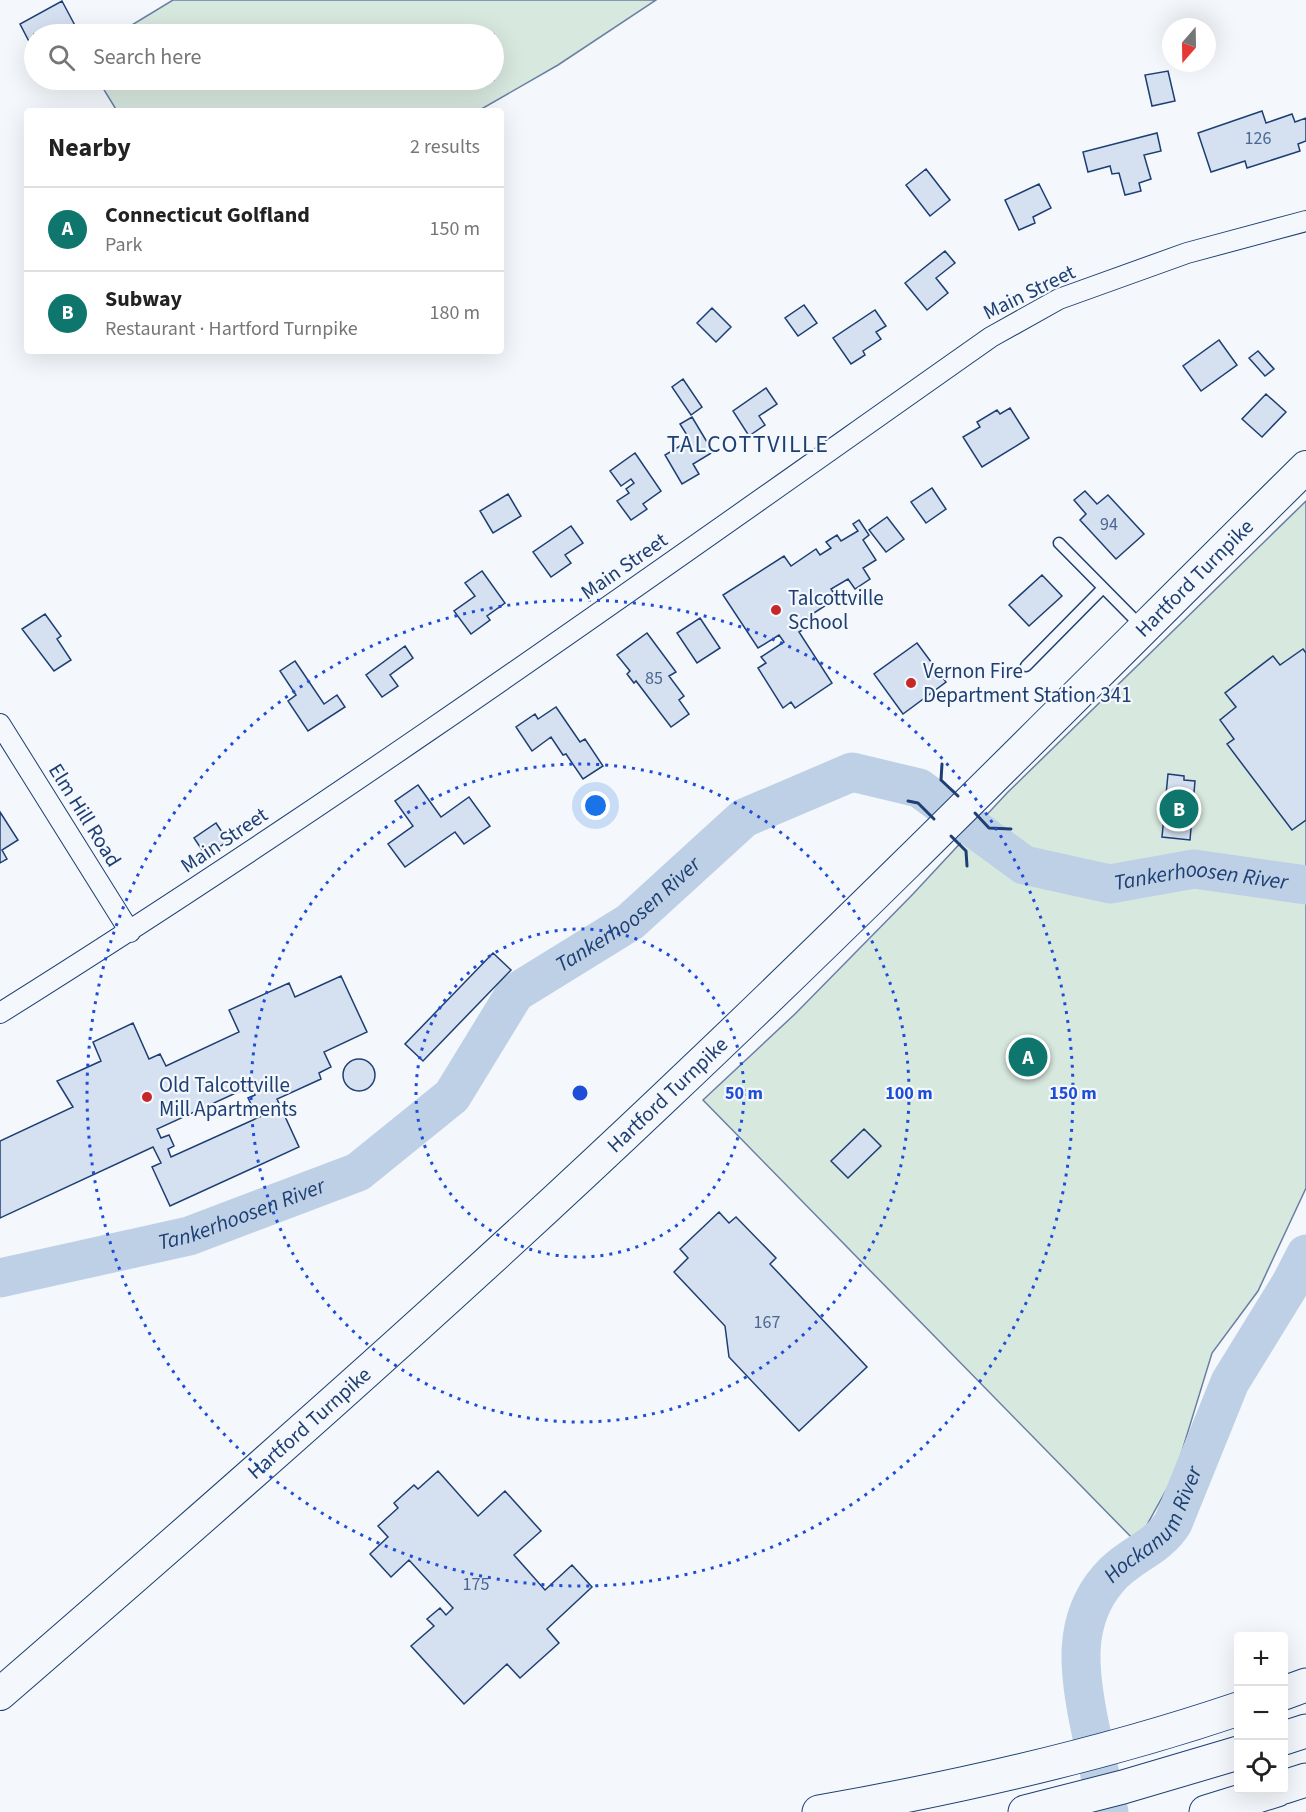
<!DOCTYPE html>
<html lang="en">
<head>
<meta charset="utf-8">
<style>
	body { margin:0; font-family:"Source Sans 3",sans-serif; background:#f2f2f2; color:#222 }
	.controls { position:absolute; right:18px; bottom:18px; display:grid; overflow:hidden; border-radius:6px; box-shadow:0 6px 24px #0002 }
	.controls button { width:54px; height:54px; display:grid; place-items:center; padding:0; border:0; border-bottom:2px solid #e0e0e0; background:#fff; color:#222; font:30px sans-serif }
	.compass { position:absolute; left:1162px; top:18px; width:54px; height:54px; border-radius:50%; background:#fff; box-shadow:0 6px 24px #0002; rotate:200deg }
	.you { position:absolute; left:596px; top:806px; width:21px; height:21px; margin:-15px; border:4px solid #fff; border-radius:50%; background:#1a73e8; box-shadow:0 0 0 9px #1a73e833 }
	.badge { display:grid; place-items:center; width:39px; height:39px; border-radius:50%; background:#0f766e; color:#fff; font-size:20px; font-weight:700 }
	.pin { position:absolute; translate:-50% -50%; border:3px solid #fff; box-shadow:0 2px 6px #0006 }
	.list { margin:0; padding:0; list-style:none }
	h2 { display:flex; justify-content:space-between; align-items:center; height:78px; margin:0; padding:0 24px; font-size:26px }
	h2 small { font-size:20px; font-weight:400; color:#767676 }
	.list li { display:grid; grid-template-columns:39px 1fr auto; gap:18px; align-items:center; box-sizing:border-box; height:84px; padding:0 24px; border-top:2px solid #e0e0e0 }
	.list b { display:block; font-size:22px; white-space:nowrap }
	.list p { margin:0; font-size:20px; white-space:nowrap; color:#767676 }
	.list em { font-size:20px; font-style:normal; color:#767676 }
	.icon { flex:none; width:33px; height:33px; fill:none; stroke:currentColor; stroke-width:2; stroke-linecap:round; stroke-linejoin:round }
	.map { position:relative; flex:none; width:1306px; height:1812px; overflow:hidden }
	.search { position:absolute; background:#fff; box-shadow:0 6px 24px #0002; left:24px; top:24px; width:480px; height:66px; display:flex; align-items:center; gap:15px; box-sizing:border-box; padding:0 21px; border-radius:33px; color:#767676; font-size:22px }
	.panel { position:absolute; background:#fff; box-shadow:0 6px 24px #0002; left:24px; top:108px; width:480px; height:246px; border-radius:6px }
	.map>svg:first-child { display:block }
	.green { fill:#d7e8df; stroke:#687fa3; stroke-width:1.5 }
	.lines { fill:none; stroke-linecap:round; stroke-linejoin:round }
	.river { stroke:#bed0e5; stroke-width:39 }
	.building { fill:#d5e0f0; stroke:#1d3f73; stroke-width:1.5; fill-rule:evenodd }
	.service-casing { stroke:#1d3f73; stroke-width:13 }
	.minor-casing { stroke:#1d3f73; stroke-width:22 }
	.primary-casing { stroke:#1d3f73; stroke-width:34 }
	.motorway-casing { stroke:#1d3f73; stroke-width:35 }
	.service { stroke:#f4f7fb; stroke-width:10 }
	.minor { stroke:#f4f7fb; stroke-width:20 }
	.primary { stroke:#f4f7fb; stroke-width:32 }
	.motorway { stroke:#f4f7fb; stroke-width:33 }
	.wall { stroke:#1d3f73; stroke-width:3 }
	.ring { fill:none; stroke:#1d4ed8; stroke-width:3; stroke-dasharray:3 6 }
	.poi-dot { fill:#c62828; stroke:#f4f7fb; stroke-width:2 }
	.labels { text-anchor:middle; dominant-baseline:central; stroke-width:4.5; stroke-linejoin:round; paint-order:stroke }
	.number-label { font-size:18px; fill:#4b6792 }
	.street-label { font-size:21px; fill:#1d3f73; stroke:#f4f7fb }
	.poi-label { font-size:21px; fill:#1d3f73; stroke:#f4f7fb; text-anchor:start }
	.water-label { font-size:22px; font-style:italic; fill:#1d3f73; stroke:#f4f7fb }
	.quarter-label { font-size:24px; letter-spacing:1.5px; fill:#1d3f73; stroke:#f4f7fb }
	.centre { fill:#1d4ed8; stroke:#f4f7fb; stroke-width:3 }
	.ring-label { font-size:18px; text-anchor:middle; font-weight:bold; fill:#1d4ed8; stroke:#f4f7fb; stroke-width:4.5; stroke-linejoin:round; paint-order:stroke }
</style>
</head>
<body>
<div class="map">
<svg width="1306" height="1812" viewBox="0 0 1306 1812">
	<rect width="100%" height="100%" fill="#f4f7fb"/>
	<path class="green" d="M173,0H656L558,65L478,111H117L98,80H494V34H117Z
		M1306,501V1188L1258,1291L1212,1353L1175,1474L1137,1543L703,1100L795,1014L913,894L1007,793Z"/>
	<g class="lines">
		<g class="river">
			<path id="s1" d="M0,1278L189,1236L358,1172L452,1096L515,993L630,922L744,818L852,772L919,788L1024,865L1110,884L1194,869L1306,885"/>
			<path id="s2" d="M1109,1812C1101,1782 1095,1752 1089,1722C1079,1672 1072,1621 1108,1579C1128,1555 1157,1549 1173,1523L1230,1382L1291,1283L1306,1254"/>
		</g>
	</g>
	<path class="building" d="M62,1L79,33L76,34H34V51L20,24Z
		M1168,71L1175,101L1152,106L1145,75Z
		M1262,111L1266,123L1292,114L1295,122L1306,118V141L1298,144L1300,151L1247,168L1245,161L1211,172L1198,133Z
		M1157,133L1161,151L1144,155L1151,179L1139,183L1141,191L1125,195L1119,173L1112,174L1110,166L1088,172L1083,152Z
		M926,169L950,200L930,216L906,185Z
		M1039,184L1051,208L1033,217L1035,223L1019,230L1005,200Z
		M945,251L955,263L936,278L948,293L927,310L905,283Z
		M804,305L817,323L798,336L785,318Z
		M712,308L731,327L716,342L697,323Z
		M875,310L886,326L876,332L881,339L863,351L865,355L851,364L833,338Z
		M1219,340L1237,365L1201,391L1183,366Z
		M1258,351L1274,369L1265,376L1249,358Z
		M683,379L702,407L691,415L672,387Z
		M766,388L777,404L759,416L765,425L749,436L733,411Z
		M1266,394L1286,412L1262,437L1242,419Z
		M1010,408L1029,438L982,467L963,437L980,427L977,422L997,410L1000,414Z
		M692,417L713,452L693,464L699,474L682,484L665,455L690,440L680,424Z
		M635,453L661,491L643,504L647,509L631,520L617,501L629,493L626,489L634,483L631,479L621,486L610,471Z
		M932,488L946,509L926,523L911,502Z
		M1085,491L1097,504L1108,495L1144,534L1116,559L1080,520L1086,514L1074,500Z
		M508,494L521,516L493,533L480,511Z
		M887,517L904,539L886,552L869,530Z
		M859,520L869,535L863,540L876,560L863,568L870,579L855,589L848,579L831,589L837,598L800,622L804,629L799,632L832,683L795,708L791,702L783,708L758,668L766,663L761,657L784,642L779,635L758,648L723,595L784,556L791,566L816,549L820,555L831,548L826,542L837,535L841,541L858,531L853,524Z
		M571,526L583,543L565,555L571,563L551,577L533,552Z
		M482,571L505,603L487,616L490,620L471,634L454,611L475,596L465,583Z
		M1042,575L1062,596L1029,626L1009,605Z
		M45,614L61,636L57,639L71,660L54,671L22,629Z
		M700,618L720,648L697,663L677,633Z
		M647,633L676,672L669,676L684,696L679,700L689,714L671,727L636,681L634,683L627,674L630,671L617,655Z
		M917,643L946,682L903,714L874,674Z
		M405,646L413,658L390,675L398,686L382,697L366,675Z
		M1303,649L1306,653V820L1292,830L1227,744L1234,739L1220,720L1236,707L1225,693L1273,656L1280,665Z
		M295,661L324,704L337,695L345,707L308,731L288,701L296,695L280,671Z
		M556,707L580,742L585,739L603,766L583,779L566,754L563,755L551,737L532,751L516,727L535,714L538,719Z
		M1168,774L1184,776V780L1195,781L1190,840L1162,837Z
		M418,785L441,817L469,797L490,826L464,844L455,832L405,867L388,844L413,826L395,801Z
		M0,812L18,840L2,850L7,859L0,863Z
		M216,823L228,841L206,856L194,838Z
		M493,953L511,970L423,1061L405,1044Z
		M341,976L367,1032L324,1052L331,1067L319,1073L321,1079L277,1099L299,1147L170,1206L152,1167L161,1163L153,1147L0,1218V1141L73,1107L57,1081L101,1061L93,1042L133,1023L149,1059L160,1054L166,1066L239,1032L229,1010L289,983L295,997ZM251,1086L255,1095L248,1098L254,1110L260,1107L264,1115L171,1157L168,1149L174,1146L169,1135L161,1138L157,1129Z
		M343 1075a16 16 0 1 1 32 0a16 16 0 1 1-32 0Z
		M864,1129L881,1146L848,1178L831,1161Z
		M719,1212L729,1223L736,1217L776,1258L770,1264L867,1367L799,1431L729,1357L725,1326L674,1272L688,1258L680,1249Z
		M438,1471L478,1516L505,1491L541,1531L514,1555L545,1590L572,1565L592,1587L547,1629L559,1643L520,1678L507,1664L464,1704L411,1646L434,1626L427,1619L440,1608L446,1615L453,1608L409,1560L391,1577L370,1554L388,1537L378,1526L398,1508L394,1503L414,1485L418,1489Z"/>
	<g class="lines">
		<g class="service-casing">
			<path id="service" d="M1059,543L1141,626
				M1026,666L1103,588"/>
		</g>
		<g class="minor-casing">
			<path id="minor" d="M0,724L130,932
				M0,1013C339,801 664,567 991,337L1059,299L1187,253L1306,221"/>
		</g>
		<g class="primary-casing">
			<g id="primary">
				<path id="s3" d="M0,1694C225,1499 448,1303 664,1098C882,892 1093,678 1306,467"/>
			</g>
		</g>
		<g class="motorway-casing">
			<path id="motorway" d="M1284,1693L1306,1685
				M1284,1738L1306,1731
				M1284,1787L1306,1780
				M819,1812C961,1787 1102,1755 1238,1709
				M1025,1812L1123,1787L1238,1753
				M1206,1812L1277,1790"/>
		</g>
		<use href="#service" class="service"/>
		<use href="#minor" class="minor"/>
		<use href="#primary" class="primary"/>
		<use href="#motorway" class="motorway"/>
		<path class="wall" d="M942,764L941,780L958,796
			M908,801L918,803L934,819
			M975,813L989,828L1011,829
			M951,836L966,851L967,866"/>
	</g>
	<g class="ring">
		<circle cx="580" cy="1093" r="164"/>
		<circle cx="580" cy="1093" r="329"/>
		<circle cx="580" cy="1093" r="493"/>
	</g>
	<g class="poi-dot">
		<circle cx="776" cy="610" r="6"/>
		<circle cx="911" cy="683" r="6"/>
		<circle cx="147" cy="1097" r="6"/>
	</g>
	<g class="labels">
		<g class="number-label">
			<text x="1258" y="138">126</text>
			<text x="1109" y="524">94</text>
			<text x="654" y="678">85</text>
			<text x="767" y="1322">167</text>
			<text x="476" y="1584">175</text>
		</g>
		<g class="street-label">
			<text transform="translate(1029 292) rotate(-26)">Main Street</text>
			<text transform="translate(624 566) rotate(-35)">Main Street</text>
			<text stroke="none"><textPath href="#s3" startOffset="1635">Hartford Turnpike</textPath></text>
			<text transform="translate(85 815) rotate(58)">Elm Hill Road</text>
			<text transform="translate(224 840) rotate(-34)">Main Street</text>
			<text stroke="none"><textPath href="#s3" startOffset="897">Hartford Turnpike</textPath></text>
			<text stroke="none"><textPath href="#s3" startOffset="411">Hartford Turnpike</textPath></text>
		</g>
		<g class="poi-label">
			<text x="788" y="598">Talcottville<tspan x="788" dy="24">School</tspan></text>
			<text x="923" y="671">Vernon Fire<tspan x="923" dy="24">Department Station 341</tspan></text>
			<text x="159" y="1085">Old Talcottville<tspan x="159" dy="24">Mill Apartments</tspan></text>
		</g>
		<g class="water-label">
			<text stroke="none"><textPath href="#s1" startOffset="1402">Tankerhoosen River</textPath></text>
			<text stroke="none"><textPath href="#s1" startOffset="754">Tankerhoosen River</textPath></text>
			<text stroke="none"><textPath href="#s1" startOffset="250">Tankerhoosen River</textPath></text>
			<text stroke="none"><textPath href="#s2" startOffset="315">Hockanum River</textPath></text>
		</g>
		<g class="quarter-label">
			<text x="748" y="444">TALCOTTVILLE</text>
		</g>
	</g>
	<circle cx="580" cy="1093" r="9" class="centre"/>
	<g class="ring-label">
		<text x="744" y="1099">50 m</text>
		<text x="909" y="1099">100 m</text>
		<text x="1073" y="1099">150 m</text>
	</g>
</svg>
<div class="controls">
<button>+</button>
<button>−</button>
<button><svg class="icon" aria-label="locate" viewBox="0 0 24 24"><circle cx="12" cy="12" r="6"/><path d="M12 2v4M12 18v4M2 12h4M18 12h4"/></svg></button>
</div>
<svg class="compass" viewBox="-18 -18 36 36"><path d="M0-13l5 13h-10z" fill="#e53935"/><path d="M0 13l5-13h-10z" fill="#767676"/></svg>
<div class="you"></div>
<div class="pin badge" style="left:1028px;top:1057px">A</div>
<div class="pin badge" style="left:1179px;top:809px">B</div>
<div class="search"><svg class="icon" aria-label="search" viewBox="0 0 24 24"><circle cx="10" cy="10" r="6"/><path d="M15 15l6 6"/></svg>Search here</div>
<section class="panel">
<h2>Nearby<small>2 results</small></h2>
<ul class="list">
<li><span class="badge">A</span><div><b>Connecticut Golfland</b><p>Park</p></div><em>150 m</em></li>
<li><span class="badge">B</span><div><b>Subway</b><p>Restaurant · Hartford Turnpike</p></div><em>180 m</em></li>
</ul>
</section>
</div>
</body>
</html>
